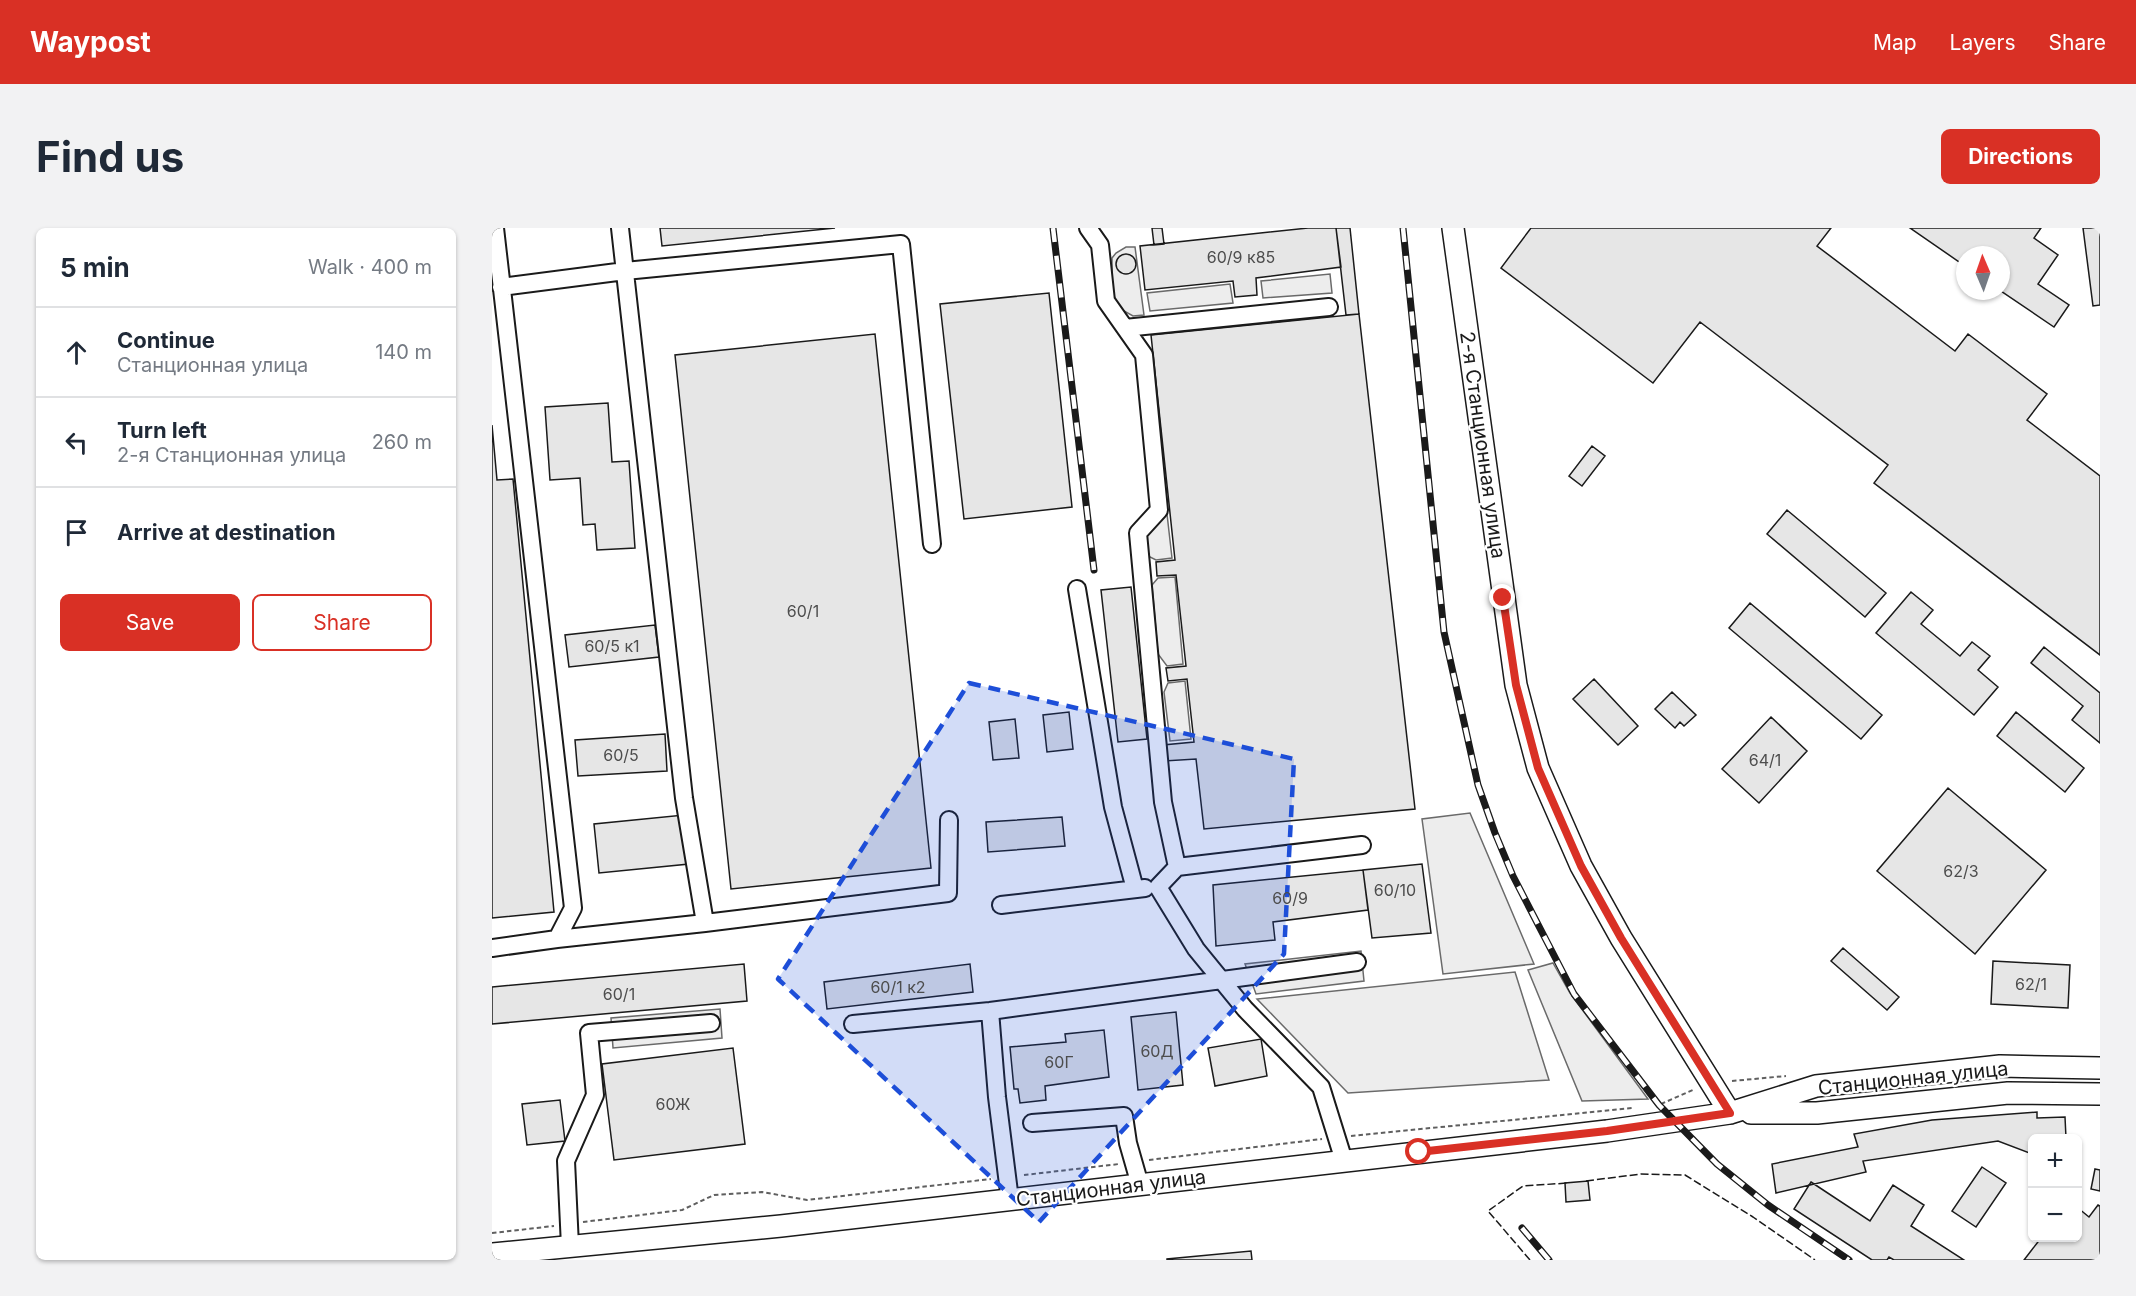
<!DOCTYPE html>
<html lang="en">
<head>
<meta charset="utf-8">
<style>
	body { margin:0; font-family:Inter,sans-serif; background:#f2f2f3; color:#1f2937 }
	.controls { position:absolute; right:18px; bottom:18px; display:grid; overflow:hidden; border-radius:9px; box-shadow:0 2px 4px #0004 }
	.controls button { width:54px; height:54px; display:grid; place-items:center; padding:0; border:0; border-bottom:2px solid #e0e1e3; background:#fff; color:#1f2937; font:30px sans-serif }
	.compass { position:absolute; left:1464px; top:18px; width:54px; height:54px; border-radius:50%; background:#fff; box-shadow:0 2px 4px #0004; rotate:358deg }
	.stop { position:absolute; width:18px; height:18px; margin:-14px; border:4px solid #d93025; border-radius:50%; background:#fff }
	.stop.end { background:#d93025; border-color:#fff; box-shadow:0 2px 6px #0008 }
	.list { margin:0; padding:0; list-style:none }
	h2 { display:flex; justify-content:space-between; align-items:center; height:78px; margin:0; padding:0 24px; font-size:26px }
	h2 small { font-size:20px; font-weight:400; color:#747a83 }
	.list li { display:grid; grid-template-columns:39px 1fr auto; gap:18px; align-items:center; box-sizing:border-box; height:90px; padding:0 24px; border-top:2px solid #e0e1e3 }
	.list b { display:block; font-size:22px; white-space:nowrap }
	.list p { margin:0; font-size:20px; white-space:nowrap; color:#747a83 }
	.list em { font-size:20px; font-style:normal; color:#747a83 }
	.actions { display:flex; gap:12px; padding:18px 24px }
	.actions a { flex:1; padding:14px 0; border:2px solid #d93025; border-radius:9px; text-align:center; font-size:21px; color:#d93025 }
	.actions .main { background:#d93025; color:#fff }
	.icon { flex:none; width:33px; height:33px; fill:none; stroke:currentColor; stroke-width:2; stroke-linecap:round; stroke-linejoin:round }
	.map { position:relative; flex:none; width:1608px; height:1032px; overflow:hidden; border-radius:9px }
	header { display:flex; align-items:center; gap:36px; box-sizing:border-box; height:84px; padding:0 30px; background:#d93025; color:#fff }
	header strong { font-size:28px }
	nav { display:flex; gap:33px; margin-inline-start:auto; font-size:21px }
	.intro { display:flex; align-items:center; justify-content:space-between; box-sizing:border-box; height:144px; padding:0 36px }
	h1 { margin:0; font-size:42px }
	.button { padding:15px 27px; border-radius:9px; background:#d93025; color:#fff; font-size:21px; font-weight:700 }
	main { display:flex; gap:36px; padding:0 36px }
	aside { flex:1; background:#fff; border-radius:9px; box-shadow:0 2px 4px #0004 }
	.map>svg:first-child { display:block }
	.built { fill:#ededed; stroke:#6a6a6a; stroke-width:1.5 }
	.building { fill:#e6e6e6; stroke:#1a1a1a; stroke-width:1.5 }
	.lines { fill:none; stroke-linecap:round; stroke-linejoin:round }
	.minor-casing { stroke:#1a1a1a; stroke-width:20 }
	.major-casing { stroke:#1a1a1a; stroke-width:24 }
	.path { stroke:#5f5f5f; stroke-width:2; stroke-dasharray:4.5 3; stroke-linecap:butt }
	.minor { stroke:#fff; stroke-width:16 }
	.major { stroke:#fff; stroke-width:21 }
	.rail-casing { stroke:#1a1a1a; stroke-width:7 }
	.rail { stroke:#fff; stroke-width:4.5; stroke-dasharray:14; stroke-linecap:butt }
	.fence { stroke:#1a1a1a; stroke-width:1.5; stroke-dasharray:8 3; stroke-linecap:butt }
	.route { stroke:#d93025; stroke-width:8 }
	.marked { fill:#1d4ed8; fill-opacity:0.2; stroke:#1d4ed8; stroke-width:4.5; stroke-dasharray:12 8; stroke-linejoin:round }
	.labels { text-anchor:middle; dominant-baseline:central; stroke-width:4.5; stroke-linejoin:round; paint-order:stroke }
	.number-label { font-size:16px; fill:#4d4d4d }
	.street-label { font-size:20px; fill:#1a1a1a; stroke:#fff }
</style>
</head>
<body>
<header>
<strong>Waypost</strong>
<nav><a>Map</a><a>Layers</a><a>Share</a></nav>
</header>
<div class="intro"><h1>Find us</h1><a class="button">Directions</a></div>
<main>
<aside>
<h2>5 min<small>Walk · 400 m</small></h2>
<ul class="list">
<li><svg class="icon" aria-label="ahead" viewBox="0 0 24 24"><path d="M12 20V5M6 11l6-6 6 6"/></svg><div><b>Continue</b><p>Станционная улица</p></div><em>140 m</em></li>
<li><svg class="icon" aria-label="left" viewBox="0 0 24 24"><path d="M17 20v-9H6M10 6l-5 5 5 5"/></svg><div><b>Turn left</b><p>2-я Станционная улица</p></div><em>260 m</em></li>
<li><svg class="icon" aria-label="arrive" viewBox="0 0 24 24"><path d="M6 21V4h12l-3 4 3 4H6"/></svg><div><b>Arrive at destination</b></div></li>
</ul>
<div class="actions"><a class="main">Save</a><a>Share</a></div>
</aside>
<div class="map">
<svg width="1608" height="1032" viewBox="0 0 1608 1032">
	<rect width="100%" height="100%" fill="#fff"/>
	<path class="built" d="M634,19H643L652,87L641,88L632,83L624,74L620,61V30L624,25Z
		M838,46L840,65L771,70L769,53Z
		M738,56L741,75L658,83L655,65Z
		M675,286L680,330L664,332L654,327L652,307Z
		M683,349L691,436L675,438L666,426L660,357L666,350Z
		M693,453L699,511L678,513L672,464L676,455Z
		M978,585L1042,736L951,746L930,591Z
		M869,723L872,753L764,766L753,736Z
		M1061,735L1078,765L1156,871L1090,873L1036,742Z
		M1023,744L1057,852L856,865L765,771Z
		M228,781L230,810L121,820L119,790Z"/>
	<path class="building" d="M168,0H343L170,18Z
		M660,0H670L672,16L662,17Z
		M816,0H844L849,39L764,50L765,67L743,69L741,53L653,62L648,18Z
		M844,0H858L867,86L854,87Z
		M1039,0H1339L1325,18L1463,123L1476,106L1555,166L1535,192L1608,248V427L1382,255L1396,237L1208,94L1161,155L1009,40Z
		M1418,0H1549L1542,10L1566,27L1546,56L1577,77L1562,99L1509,63V27H1473V38Z
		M1591,0H1608V77L1601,78Z
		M624 36a10 10 0 1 1 20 0a10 10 0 1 1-20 0Z
		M557,65L580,279L472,291L448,76Z
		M867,86L923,581L712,601L704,531L672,533L671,517L702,514L695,451L676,453L674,440L694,438L684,347L665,348L664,334L683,332L659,107Z
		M383,106L439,640L239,661L183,127Z
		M116,175L120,234L137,233L143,320L105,322L103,296L91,297L88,250L58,252L53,179Z
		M0,197L5,252L21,251L62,684L0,690Z
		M1100,218L1113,228L1090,258L1077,248Z
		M1295,282L1394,365L1373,389L1275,306Z
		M639,359L655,511L626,514L609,362Z
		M1419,364L1441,382L1429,396L1468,428L1480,414L1498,428L1486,442L1506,459L1482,487L1384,405Z
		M1258,375L1390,487L1369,511L1237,400Z
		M163,397L167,429L77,439L73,407Z
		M1552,419L1608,465V515L1580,492L1591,478L1539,435Z
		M1102,451L1146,498L1126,517L1081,471Z
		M1180,464L1204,487L1192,498L1188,494L1183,500L1163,481Z
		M577,484L581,521L555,524L551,487Z
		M1524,484L1592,540L1573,564L1505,508Z
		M1279,489L1315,523L1267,575L1230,541Z
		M523,491L527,530L501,532L497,494Z
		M173,506L175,543L86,548L83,512Z
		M1456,560L1554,642L1483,726L1385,643Z
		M192,587L197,636L107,645L102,596Z
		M570,589L573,618L496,624L494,594Z
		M930,636L939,705L880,710L871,642Z
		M871,642L876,682L781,694L783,712L724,718L721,657Z
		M1351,720L1407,769L1395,782L1339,733Z
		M1501,733L1578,737L1576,780L1499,776Z
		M252,736L255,773L0,796V759Z
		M478,736L481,764L335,781L332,754Z
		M684,784L691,857L646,862L639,789Z
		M612,802L617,849L553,858L554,872L528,875L526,861H522L518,819L574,814L573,806Z
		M769,811L775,848L723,858L716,820Z
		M241,820L253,916L122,932L110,836Z
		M68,872L73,913L35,917L30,876Z
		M1545,884V890L1573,889L1574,910H1540V926L1506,913L1371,933L1374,944L1284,965L1280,936L1366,919L1362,906L1440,892Z
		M1490,939L1514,955L1484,999L1460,983Z
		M1603,941L1608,942V963L1599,961Z
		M1096,953L1098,972L1074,974L1073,955Z
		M1319,954L1378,993L1401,957L1432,977L1419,998L1472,1032H1402L1397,1029L1395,1032H1380L1302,981Z
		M1606,977L1608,978V1032H1532L1549,1010H1586V980L1597,989Z
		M759,1023L760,1032H675V1031Z"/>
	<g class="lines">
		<g class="minor-casing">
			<path id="minor" d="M128,0L192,570L213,695
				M596,0L608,17L614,73L652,127L667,282L646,305L671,574L685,639
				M9,59L133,43L409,16L440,316
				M633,100L837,79
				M585,361L621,579L643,661
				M509,677L653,660
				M65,711L213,695L456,665L457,592
				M0,720L65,711L81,680L3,0
				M498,783L505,869L518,972
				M361,796L498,783L865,734
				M540,895L632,888L636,915L648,957
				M852,933L829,859L753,781L704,721L666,659L685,639L870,617
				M78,1018L74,933L103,867L97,805L219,795"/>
		</g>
		<g class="major-casing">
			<path id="major" d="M961,0L1024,457L1046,540L1089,638L1129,710L1238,885
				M1259,885H1325L1516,865L1608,866
				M0,1026L289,998L1115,903L1238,885L1324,858L1508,838L1608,840"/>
		</g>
		<path class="path" d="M1240,853L1294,848
			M1169,876L1203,861
			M859,908L1140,880
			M657,932L830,911
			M532,947L627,936
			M91,994L190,982L222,967L270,964L315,972L499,951
			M0,1005L62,998"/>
		<use href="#minor" class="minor"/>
		<use href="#major" class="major"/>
		<g class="rail-casing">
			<path id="rail" d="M561,0L602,342
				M911,0L952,404L986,557L1003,605L1021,648L1082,766L1167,877L1225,936L1276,977L1357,1032
				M1030,1000L1057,1032"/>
		</g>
		<use href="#rail" class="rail"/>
		<path class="fence" d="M1094,953L1149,946L1193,947L1261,989L1323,1032
			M1038,1032L996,983L1031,958L1076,955"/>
	</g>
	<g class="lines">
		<path class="route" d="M927,924L1115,903L1238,885L1129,710L1089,638L1046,540L1024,457L1011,370"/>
	</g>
	<path class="marked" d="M477,455L802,531L792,726L547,994L286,751Z"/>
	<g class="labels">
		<g class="number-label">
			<text x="749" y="29">60/9 к85</text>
			<text x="311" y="383">60/1</text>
			<text x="120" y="418">60/5 к1</text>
			<text x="129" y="527">60/5</text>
			<text x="1273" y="532">64/1</text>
			<text x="1469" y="643">62/3</text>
			<text x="903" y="662">60/10</text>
			<text x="798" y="670">60/9</text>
			<text x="1539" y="756">62/1</text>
			<text x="406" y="759">60/1 к2</text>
			<text x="127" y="766">60/1</text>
			<text x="665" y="823">60Д</text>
			<text x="567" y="834">60Г</text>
			<text x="181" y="876">60Ж</text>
		</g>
		<g class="street-label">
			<text transform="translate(991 217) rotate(82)">2-я Станционная улица</text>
			<text transform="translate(1421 850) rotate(-6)">Станционная улица</text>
			<text transform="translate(619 960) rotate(-7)">Станционная улица</text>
		</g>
	</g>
</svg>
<div class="controls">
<button>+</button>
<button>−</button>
</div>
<svg class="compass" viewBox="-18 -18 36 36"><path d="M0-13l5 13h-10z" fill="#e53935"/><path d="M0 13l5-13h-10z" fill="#747a83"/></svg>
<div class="stop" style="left:927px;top:924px"></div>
<div class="stop end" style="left:1011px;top:370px"></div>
</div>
</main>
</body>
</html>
